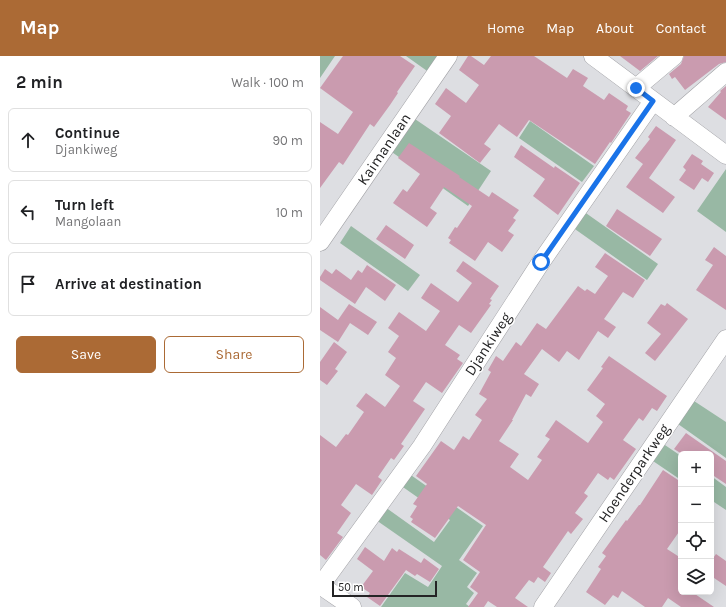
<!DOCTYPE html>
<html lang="en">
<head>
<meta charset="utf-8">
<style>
	body { margin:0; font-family:Karla,sans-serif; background:#f6f6f6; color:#202124 }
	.controls { position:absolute; right:12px; bottom:12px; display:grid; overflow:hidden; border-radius:6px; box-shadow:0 4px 16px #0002 }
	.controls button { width:36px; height:36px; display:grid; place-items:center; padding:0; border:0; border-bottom:1px solid #e0e0e0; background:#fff; color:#202124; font:20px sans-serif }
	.scale { position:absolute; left:12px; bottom:10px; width:105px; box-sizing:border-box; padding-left:4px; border:2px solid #242425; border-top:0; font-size:11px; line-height:14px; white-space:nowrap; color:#242425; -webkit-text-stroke:3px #fff; paint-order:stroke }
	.stop { position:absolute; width:12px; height:12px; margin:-9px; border:3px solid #1a73e8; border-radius:50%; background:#fff }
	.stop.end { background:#1a73e8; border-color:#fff; box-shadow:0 1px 4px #0008 }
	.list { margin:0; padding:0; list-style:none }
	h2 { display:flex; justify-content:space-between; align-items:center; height:52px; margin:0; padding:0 16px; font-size:17px }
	h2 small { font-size:13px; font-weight:400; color:#757577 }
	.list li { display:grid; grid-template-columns:26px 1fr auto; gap:12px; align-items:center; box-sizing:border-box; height:64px; margin:0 8px 8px; padding:0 8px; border:1px solid #e0e0e0; border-radius:6px }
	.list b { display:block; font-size:15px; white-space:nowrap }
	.list p { margin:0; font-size:13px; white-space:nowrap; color:#757577 }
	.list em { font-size:13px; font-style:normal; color:#757577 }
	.actions { display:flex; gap:8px; padding:12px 16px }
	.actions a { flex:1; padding:9px 0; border:1px solid #ab6a35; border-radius:6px; text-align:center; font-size:14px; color:#ab6a35 }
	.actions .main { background:#ab6a35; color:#fff }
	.icon { flex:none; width:22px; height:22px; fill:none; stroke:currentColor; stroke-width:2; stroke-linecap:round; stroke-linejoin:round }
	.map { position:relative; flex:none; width:406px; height:551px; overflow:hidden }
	header { display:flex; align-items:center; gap:24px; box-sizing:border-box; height:56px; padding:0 20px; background:#ab6a35; color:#fff }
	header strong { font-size:19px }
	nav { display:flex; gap:22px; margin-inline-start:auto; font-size:14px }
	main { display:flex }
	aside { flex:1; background:#fff }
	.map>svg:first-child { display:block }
	.green { fill:#98b8a4 }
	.building { fill:#ca9baf }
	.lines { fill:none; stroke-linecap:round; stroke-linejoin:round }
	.minor-casing { stroke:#a2a2a6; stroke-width:19 }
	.minor { stroke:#fff; stroke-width:18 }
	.route { stroke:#1a73e8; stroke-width:5 }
	.labels { text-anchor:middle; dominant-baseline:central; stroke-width:3; stroke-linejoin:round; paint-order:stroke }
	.street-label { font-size:15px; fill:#242425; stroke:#fff }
</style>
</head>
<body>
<header>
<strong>Map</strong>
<nav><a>Home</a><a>Map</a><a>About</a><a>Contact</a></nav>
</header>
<main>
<aside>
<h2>2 min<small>Walk · 100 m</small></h2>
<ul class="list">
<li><svg class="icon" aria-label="ahead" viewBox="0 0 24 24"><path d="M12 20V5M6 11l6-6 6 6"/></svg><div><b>Continue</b><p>Djankiweg</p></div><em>90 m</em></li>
<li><svg class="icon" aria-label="left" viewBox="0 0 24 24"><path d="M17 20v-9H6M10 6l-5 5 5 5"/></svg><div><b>Turn left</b><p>Mangolaan</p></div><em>10 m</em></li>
<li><svg class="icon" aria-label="arrive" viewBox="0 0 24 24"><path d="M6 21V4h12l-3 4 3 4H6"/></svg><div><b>Arrive at destination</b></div></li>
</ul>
<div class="actions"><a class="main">Save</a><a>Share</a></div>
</aside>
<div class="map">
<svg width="406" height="551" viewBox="0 0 406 551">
	<rect width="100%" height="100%" fill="#dddee2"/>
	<path class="green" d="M0,0H15L0,22Z
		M86,0H122L110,17Z
		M92,61L171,115L148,150L69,94Z
		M210,65L274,110L262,126L199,82Z
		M406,113V176L377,155Z
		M263,155L338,208L327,224L252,171Z
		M31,170L100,219L88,235L20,187Z
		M374,345L406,366V402L358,368Z
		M342,387L361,400V424L330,403Z
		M88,417L163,470L139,504L157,517L147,531L154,537L146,548L150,551H61L85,517L108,531L122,510L56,464L65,451L114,486L130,464L80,429Z
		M391,420L406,431V454L391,444Z"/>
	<path class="building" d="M23,0H80L95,10L77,36L78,37L70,49L54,71L50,68L23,109L19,106L0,132V66L18,78L33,56L0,32Z
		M148,0H151L164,9L171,0H214L247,22L253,13L268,22L263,30L284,44L289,37L308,50L306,54L311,57L291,87L290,86L275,108L209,64L197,81L179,68L164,88L171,93L160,107L119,77L131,60L115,48L126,32L146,47L159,29L139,14Z
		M300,0H338L320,15Z
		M364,0H406V6L399,8L365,34L355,21L352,23L349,18L361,8Z
		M406,30V64L388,51L401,36L400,35Z
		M336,70L356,84L329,122L355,141L343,157L306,131L323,108L315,102L330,83L328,81Z
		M89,87L140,120L139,121L169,141L172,136L199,154L193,162L196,164L188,175L194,179L182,196L168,186L155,205L129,187L131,184L128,182L135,171L137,172L152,150L124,131L110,152L117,157L107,171L73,147L83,133L87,136L100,118L78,102Z
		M201,89L234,112L235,110L260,127L238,159L213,140L225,123L194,101Z
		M372,98L383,105L381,108L394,117L388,126L382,122L374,134L359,124L366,114L363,111Z
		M297,153L342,183L330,200L286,170Z
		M66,169L94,189L85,203L56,183Z
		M394,191L406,200V254L376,234L393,209L385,204Z
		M285,197L325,224L313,242L303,236L284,263L296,271L288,282L278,275L259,304L247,295L239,306L222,293L204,318L219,328L211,341L206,338L192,364H193L179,385L199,398L190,411L208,424L222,404L217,401L230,383L225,380L236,364L268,387L283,366L276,360L285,348L267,334L283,312L281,311L289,300L347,340L337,355L332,352L323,365L319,362L303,384L316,393L294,424L290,421L288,424L278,417L264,437L268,440L255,457L263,463L251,478L248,475L223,511L231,517L225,526L218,521L214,527L209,524L195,542L208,551H177L168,545L164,551H148L158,537L150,531L160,516L143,504L166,469L138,450L115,482L91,466L93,463L90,461L97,450L93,448L107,428L96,420L121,385L134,394L143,380L149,384L162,364L155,359L167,343L159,338L171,316L168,314L176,300L183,305L196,286L201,290L217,267L226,273L258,230L265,235L267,233L275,238L288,220L275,211Z
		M143,205L179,230L170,243L172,244L169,248L171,249L151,277L139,269L125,289L140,299L137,303L143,307L122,337L106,326L93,345L105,353L81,388L84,390L74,404L71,402L58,421L62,424L52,439L36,428L21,449L31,457L17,477L23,481L6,504L0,499V379L16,391L26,378L28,379L44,356L36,350L46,337L65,351L80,330L65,319L76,302L68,296L79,280L68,272L79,256L106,275L120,255L101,242L111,227L138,246L152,227L136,215Z
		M47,209L76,229L65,245L46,231L35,248L0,224V221L5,213L12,218L16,213L31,224L38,214L42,217Z
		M347,247L368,263L335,305L325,297L341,278L327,267L341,248L345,250Z
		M29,248L57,266L48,279L30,267L18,286L0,274V251L18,264Z
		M14,286L27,296L15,313L18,315L7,329L0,324V306Z
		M366,377L406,405V428L391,418V398H362L354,393Z
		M343,414L361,426V473L347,493L361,502V536H372L394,551H361L348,542L342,551H325L302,535L298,542L293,539L285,549L266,536L281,513L278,511L286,500L282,497L306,464L307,465L319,449H320Z
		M45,491L64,505L72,492L77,496L79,493L101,507L104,502L119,513L110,526L97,518L95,520L86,514L60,550L47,541L50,537L41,531L53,515L37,503Z
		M396,498L406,505V530L391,520V505Z"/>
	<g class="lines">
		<g class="minor-casing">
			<path id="minor" d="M273,0L406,99
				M316,32L354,0
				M354,61L406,16
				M0,186L128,0
				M0,529L32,551
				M1,529L102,390L221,206L333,45
				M223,551L406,283"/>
		</g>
		<use href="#minor" class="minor"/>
	</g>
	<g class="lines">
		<path class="route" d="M221,206L333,45L316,32"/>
	</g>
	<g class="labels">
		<g class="street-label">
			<text transform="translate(64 93) rotate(-56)">Kaimanlaan</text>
			<text transform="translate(168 288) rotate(-57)">Djankiweg</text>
			<text transform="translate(314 417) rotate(-56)">Hoenderparkweg</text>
		</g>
	</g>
</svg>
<div class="controls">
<button>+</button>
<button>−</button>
<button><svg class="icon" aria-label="locate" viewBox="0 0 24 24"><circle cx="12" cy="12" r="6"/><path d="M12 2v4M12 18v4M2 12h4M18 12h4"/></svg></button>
<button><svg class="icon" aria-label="layers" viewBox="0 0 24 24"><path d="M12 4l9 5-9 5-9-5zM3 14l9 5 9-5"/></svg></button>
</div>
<div class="scale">50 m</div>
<div class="stop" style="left:221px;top:206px"></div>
<div class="stop end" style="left:316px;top:32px"></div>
</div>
</main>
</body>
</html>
